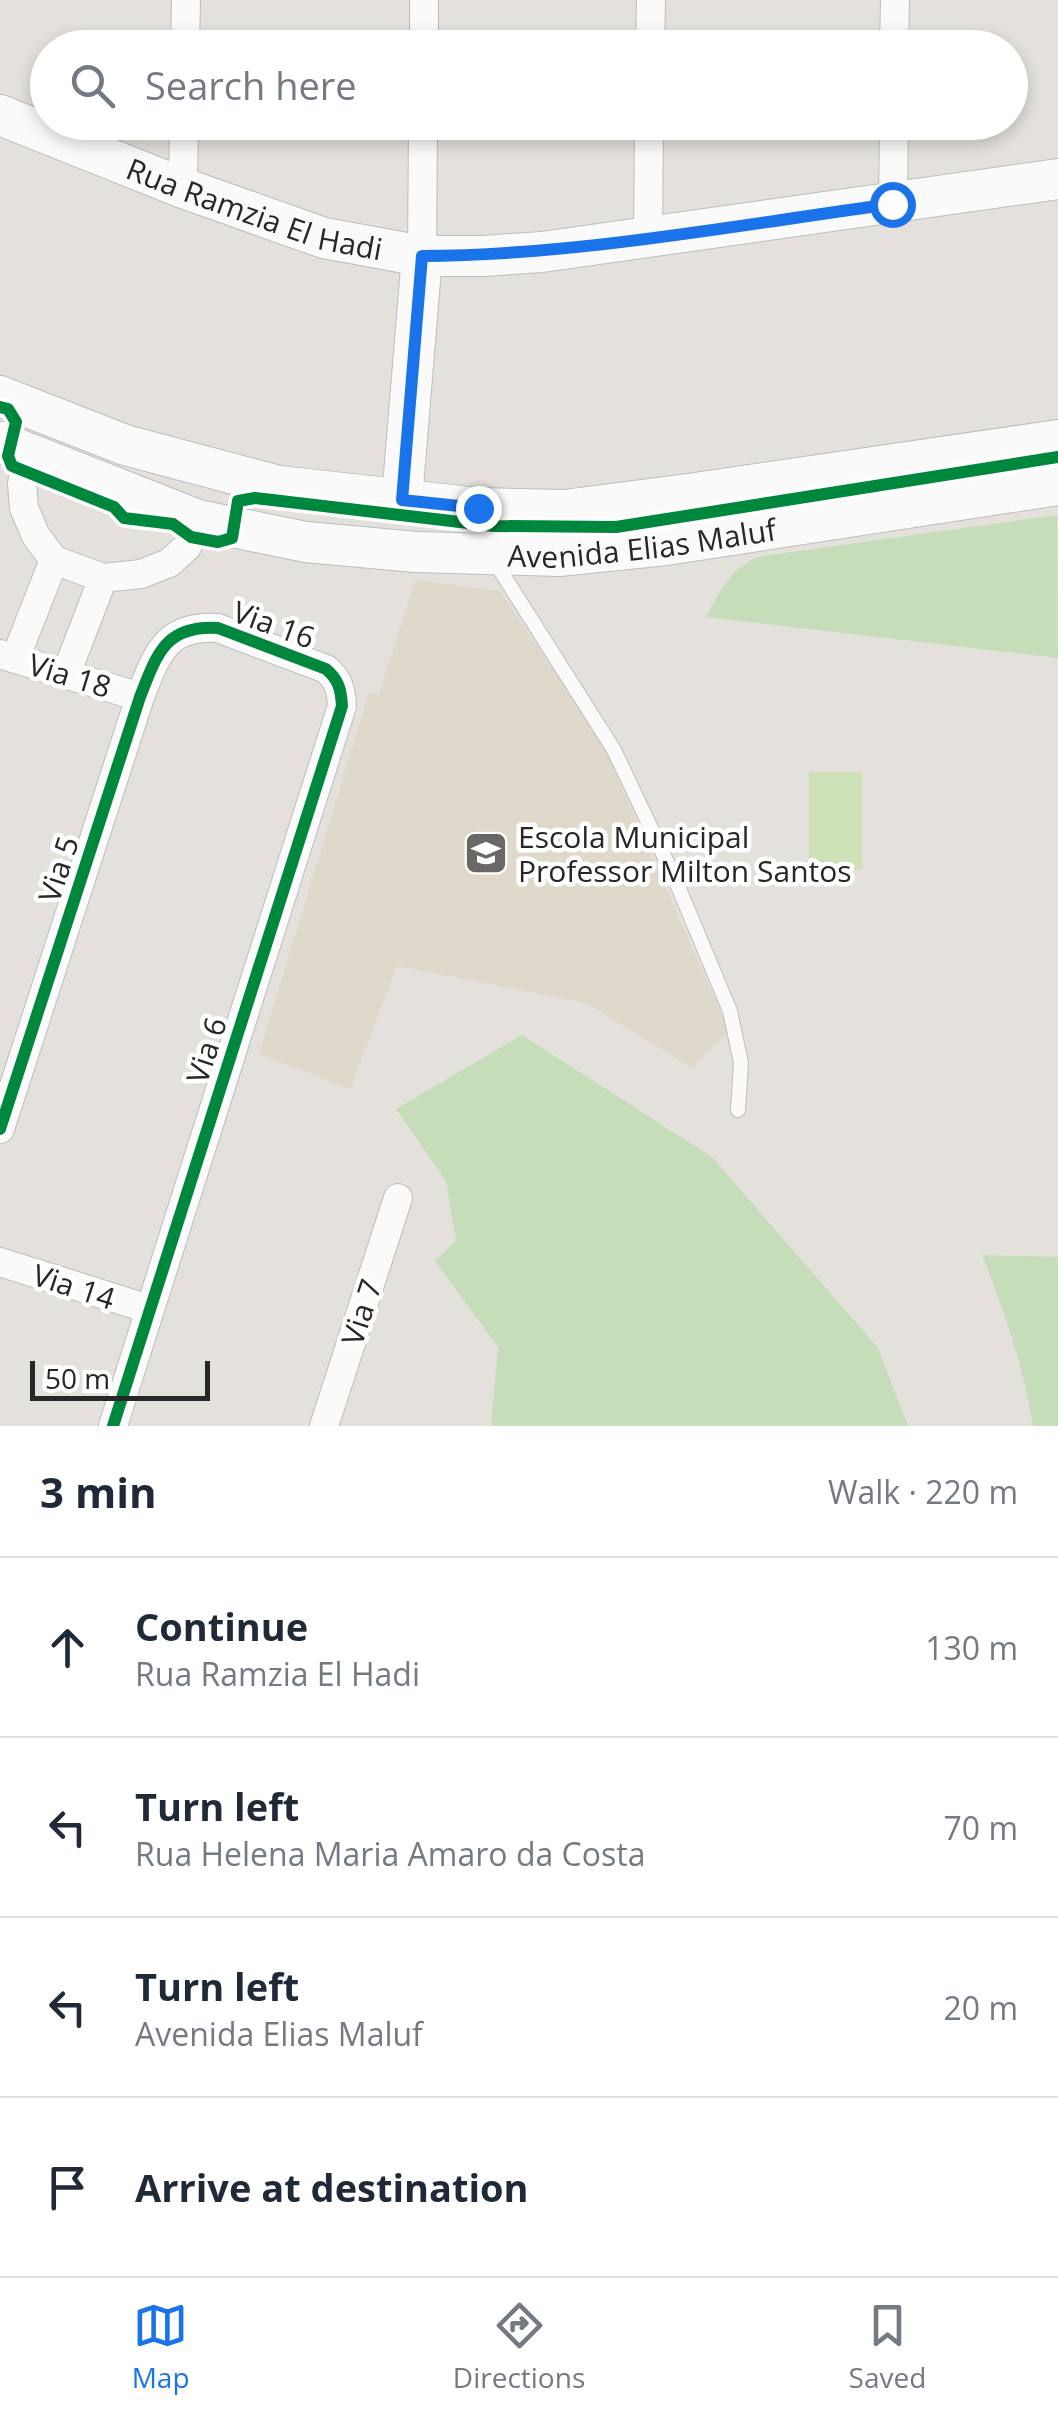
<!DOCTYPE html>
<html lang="en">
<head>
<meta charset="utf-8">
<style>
	body { margin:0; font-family:"Open Sans",sans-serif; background:#f2f2f3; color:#1f2937 }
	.scale { position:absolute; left:30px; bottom:25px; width:180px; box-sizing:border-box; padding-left:10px; border:5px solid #272727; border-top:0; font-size:28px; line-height:35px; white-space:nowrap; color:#272727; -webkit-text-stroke:8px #fff; paint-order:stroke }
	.stop { position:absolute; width:30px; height:30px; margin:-22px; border:8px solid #1a73e8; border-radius:50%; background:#fff }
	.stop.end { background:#1a73e8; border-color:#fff; box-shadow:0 2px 10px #0008 }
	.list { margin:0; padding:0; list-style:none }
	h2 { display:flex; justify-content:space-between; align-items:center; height:130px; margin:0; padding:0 40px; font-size:42px }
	h2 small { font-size:32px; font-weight:400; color:#747a83 }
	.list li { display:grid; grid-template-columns:65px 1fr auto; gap:30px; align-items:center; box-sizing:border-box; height:180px; padding:0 40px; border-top:2px solid #e0e1e3 }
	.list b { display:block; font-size:38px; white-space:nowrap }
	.list p { margin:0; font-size:32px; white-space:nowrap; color:#747a83 }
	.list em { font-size:32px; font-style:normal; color:#747a83 }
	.icon { flex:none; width:55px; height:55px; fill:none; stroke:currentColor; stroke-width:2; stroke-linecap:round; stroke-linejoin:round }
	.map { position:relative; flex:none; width:1058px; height:1426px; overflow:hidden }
	.search { position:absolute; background:#fff; box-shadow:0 5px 15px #0003; left:30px; right:30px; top:30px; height:110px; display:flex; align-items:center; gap:25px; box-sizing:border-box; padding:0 35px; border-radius:55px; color:#747a83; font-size:38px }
	.sheet { height:850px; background:#fff }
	nav { display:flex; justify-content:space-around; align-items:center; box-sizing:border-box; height:140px; border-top:2px solid #e0e1e3; background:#fff; font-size:28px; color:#747a83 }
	nav a { display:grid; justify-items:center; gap:5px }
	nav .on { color:#1a73e8 }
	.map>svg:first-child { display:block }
	.education { fill:#dfd9cb }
	.green { fill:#c5ddb8 }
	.pitch { fill:#cfe1b6 }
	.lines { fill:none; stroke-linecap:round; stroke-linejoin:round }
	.lane-casing { stroke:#bebdbe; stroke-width:16 }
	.street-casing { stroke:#bebdbe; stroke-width:30 }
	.secondary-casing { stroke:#bebdbe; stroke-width:42 }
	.lane { stroke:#fbfafa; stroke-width:14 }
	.street { stroke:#fbfafa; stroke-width:28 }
	.secondary { stroke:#fbfafa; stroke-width:40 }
	.cycleway-casing { stroke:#fff; stroke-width:19 }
	.cycleway { stroke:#00873e; stroke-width:12 }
	.route { stroke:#1a73e8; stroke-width:12 }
	.labels { text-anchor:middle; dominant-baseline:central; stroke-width:9; stroke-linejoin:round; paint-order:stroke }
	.street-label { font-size:30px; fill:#272727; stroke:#fff }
	.poi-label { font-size:30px; fill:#272727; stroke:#fff; text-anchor:start }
</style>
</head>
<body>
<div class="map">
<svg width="1058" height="1426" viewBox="0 0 1058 1426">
	<rect width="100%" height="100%" fill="#e4e1dc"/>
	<path class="education" d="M415,580L500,591L601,740L729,1031L692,1068L586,1003L397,966L350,1089L259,1054L369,693L379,695Z"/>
	<path class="green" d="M1057,515L1058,658L706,617C721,590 728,572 757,557Z
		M522,1035L712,1157L878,1348L908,1426H491L498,1347L435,1261L456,1241L446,1181L396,1109Z
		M982,1255L1058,1257V1426H1033C1023,1366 1005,1311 982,1255Z"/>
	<path class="pitch" d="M809,772H862V870L809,869Z"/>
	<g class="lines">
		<g class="lane-casing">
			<path id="lane" d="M493,559L614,750L675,879L730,1011L741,1063L738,1110"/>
		</g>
		<g class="street-casing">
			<path id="street" d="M185,48L186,0
				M424,48V0
				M650,48L651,0
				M894,48L895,0
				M183,188L184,122
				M893,204L894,122
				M648,237L649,122
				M422,256L423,122
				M27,452L22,484L24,508L36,536L54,560L103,578L141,574L169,563L187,547L198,520
				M0,654L140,697
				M15,659L54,560
				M66,674L103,578
				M0,1129L140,697C157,654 165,625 218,628L326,669C339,680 341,690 342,706L113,1426
				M0,1262L149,1309
				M324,1426L398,1198"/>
		</g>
		<g class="secondary-casing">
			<g id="secondary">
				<path id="s1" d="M0,115L183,188L324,238L422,256H483L542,252L1058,179"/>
				<path d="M0,396L125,445L279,486L478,508L564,510L688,494L1058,440"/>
				<path id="s2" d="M0,442L198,520L306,542L416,552L559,556L666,545L1058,485"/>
				<path d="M402,499L422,256"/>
			</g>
		</g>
		<use href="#lane" class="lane"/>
		<use href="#street" class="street"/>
		<use href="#secondary" class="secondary"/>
		<g class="cycleway-casing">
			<path id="cycleway" d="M0,407L8,409L16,422L8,456L12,466L114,507L124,518L173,524L191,537L218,542L232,538L238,501L255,498L494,526L616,527L1058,457
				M0,1129L140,697C157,654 165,625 218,628L326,669C339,680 341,690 342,706L113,1426"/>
		</g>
		<use href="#cycleway" class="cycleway"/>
	</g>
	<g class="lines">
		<path class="route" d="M478,508L402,500L422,256C580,255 737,225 892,204"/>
	</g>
	<defs>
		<g id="school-square" transform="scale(2.25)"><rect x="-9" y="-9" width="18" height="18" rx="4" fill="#696866" stroke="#fff"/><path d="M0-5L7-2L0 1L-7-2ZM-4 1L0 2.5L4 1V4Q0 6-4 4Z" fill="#fff"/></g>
	</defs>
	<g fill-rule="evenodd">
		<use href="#school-square" x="486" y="853"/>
	</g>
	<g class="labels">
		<g class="street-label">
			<text stroke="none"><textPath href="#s1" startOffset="272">Rua Ramzia El Hadi</textPath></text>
			<text stroke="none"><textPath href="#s2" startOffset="660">Avenida Elias Maluf</textPath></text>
			<text transform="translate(274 624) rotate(20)">Via 16</text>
			<text transform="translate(70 675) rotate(17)">Via 18</text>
			<text transform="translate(58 869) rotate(-72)">Via 5</text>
			<text transform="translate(206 1050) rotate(-72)">Via 6</text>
			<text transform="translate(74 1286) rotate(18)">Via 14</text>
			<text transform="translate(361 1312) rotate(-72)">Via 7</text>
		</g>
		<g class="poi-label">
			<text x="518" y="836">Escola Municipal<tspan x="518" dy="34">Professor Milton Santos</tspan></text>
		</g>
	</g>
</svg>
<div class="scale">50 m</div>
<div class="stop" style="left:892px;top:204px"></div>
<div class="stop end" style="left:478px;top:508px"></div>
<div class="search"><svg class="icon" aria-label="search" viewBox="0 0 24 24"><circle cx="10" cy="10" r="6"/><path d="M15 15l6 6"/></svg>Search here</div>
</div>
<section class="sheet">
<h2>3 min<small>Walk · 220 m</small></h2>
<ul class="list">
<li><svg class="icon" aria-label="ahead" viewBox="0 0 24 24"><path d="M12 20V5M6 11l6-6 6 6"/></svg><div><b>Continue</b><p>Rua Ramzia El Hadi</p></div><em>130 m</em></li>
<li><svg class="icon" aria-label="left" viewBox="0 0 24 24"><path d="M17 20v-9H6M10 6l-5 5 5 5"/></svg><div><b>Turn left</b><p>Rua Helena Maria Amaro da Costa</p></div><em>70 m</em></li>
<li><svg class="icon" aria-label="left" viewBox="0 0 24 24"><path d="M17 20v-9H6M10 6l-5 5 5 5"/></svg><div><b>Turn left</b><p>Avenida Elias Maluf</p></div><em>20 m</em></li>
<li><svg class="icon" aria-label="arrive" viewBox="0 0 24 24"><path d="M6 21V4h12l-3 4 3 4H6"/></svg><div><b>Arrive at destination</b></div></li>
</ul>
</section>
<nav>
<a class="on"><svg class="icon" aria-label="map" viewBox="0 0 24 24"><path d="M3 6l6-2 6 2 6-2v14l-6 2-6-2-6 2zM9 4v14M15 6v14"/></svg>Map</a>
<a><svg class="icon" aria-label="directions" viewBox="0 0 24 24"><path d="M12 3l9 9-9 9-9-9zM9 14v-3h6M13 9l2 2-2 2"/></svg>Directions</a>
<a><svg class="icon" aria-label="saved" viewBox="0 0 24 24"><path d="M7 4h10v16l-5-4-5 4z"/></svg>Saved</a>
</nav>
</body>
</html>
